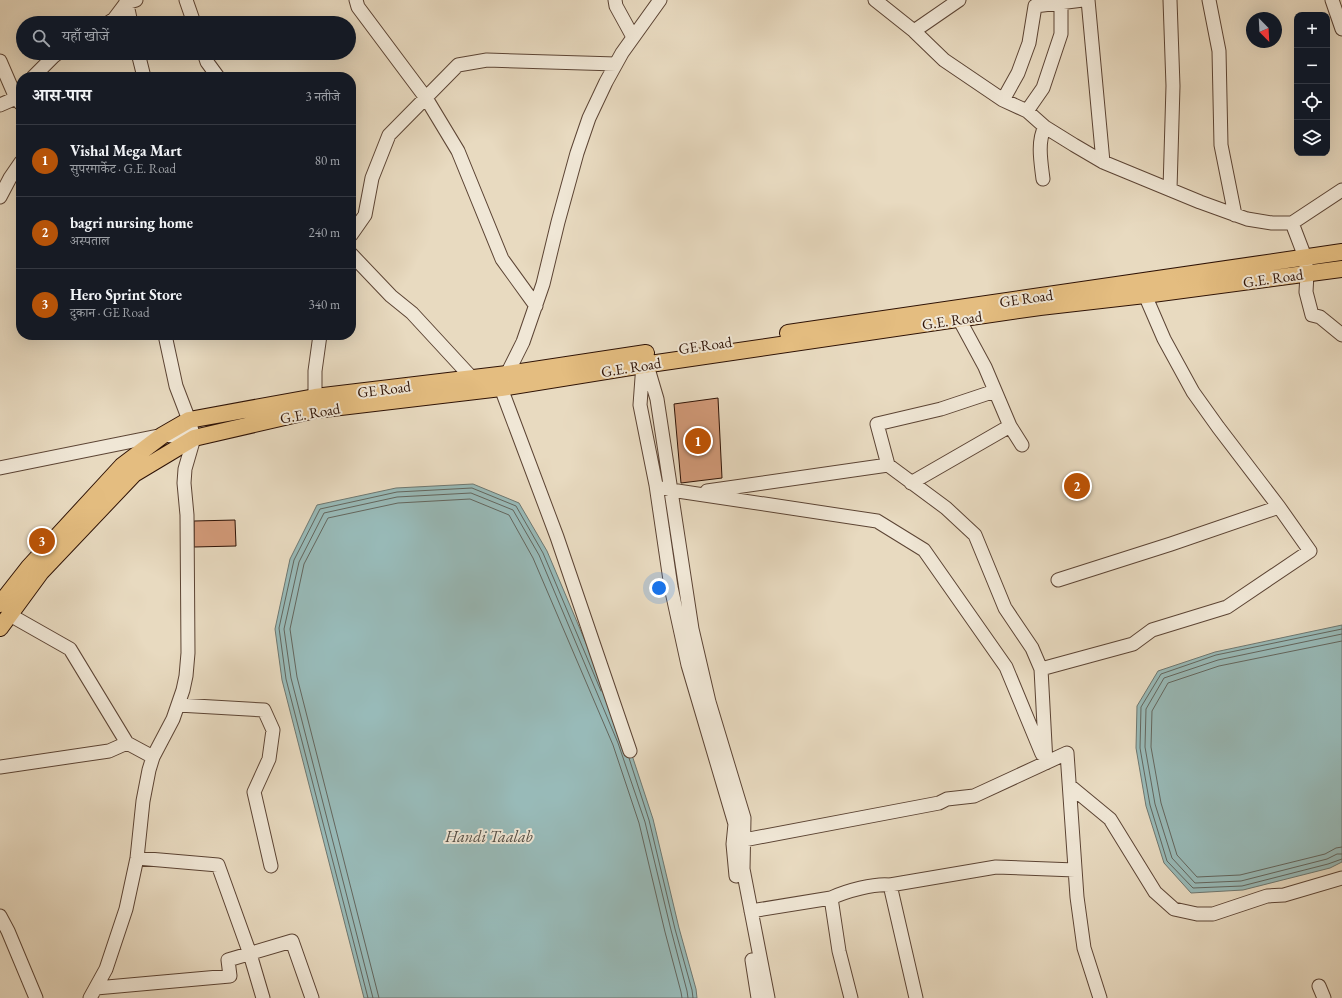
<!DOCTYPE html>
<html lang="hi">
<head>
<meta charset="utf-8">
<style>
	body { margin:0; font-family:"EB Garamond","Noto Serif Devanagari",serif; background:#20242c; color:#f1f3f6 }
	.controls { position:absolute; right:12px; top:12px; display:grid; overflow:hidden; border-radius:8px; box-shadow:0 4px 16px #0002 }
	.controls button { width:36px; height:36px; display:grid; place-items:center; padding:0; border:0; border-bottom:1px solid #363941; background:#171b24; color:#f1f3f6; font:20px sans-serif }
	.compass { position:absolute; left:1246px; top:12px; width:36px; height:36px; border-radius:50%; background:#171b24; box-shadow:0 4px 16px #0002; rotate:156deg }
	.you { position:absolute; left:659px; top:588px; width:14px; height:14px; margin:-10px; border:3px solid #fff; border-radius:50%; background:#1a73e8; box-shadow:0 0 0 6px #1a73e833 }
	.badge { display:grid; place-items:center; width:26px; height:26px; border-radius:50%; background:#b45309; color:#fff; font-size:13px; font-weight:700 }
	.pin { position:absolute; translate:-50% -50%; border:2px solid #fff; box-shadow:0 1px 4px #0006 }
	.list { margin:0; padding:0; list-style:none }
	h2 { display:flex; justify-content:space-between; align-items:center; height:52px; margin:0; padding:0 16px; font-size:17px }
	h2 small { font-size:13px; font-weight:400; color:#9ea1a6 }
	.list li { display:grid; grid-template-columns:26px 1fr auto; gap:12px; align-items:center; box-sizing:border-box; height:72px; padding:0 16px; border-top:1px solid #363941 }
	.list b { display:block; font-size:15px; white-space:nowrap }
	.list p { margin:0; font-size:13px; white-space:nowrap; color:#9ea1a6 }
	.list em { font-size:13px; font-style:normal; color:#9ea1a6 }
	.icon { flex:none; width:22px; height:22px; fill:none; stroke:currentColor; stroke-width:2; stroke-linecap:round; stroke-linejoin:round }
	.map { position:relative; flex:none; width:1342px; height:998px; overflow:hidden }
	.search { position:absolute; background:#171b24; box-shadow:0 4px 16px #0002; left:16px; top:16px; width:340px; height:44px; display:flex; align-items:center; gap:10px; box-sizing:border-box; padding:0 14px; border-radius:22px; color:#9ea1a6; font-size:15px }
	.panel { position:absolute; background:#171b24; box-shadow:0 4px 16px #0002; left:16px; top:72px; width:340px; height:268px; border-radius:16px }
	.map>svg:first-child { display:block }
	.water { fill:#98bab8; stroke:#6e7770 }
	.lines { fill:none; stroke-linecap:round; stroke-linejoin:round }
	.shore { stroke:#63665e; stroke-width:1 }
	.building { fill:#d29a79; stroke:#2e1205 }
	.minor-casing { stroke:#5c4434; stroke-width:15 }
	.major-casing { stroke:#2e1205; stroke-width:18 }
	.minor { stroke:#f0e7d6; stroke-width:13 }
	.major { stroke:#e4bd80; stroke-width:16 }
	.labels { text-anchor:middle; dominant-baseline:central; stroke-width:4; stroke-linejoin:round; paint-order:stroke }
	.street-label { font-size:15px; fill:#2e1205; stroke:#f0e7d6 }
	.water-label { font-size:16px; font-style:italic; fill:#534d44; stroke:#f0e7d6 }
</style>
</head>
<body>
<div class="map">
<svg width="1342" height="998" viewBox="0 0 1342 998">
	<rect width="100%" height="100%" fill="#e8dac0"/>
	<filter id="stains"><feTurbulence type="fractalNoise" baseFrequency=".005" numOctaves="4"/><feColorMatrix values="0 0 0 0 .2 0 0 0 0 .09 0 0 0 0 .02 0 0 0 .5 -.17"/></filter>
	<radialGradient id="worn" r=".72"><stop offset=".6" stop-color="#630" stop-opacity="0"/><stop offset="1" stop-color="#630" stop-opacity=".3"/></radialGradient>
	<path class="water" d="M473,484L519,503L547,551L627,740L653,819L679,928L696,989L697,998H364L282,680L275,629L290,559L317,505L396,488Z
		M1342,625V862L1330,868L1243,890L1191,893L1164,863L1146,806L1136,748L1137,706L1158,671L1215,652Z"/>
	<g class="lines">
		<path class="shore" d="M1342,629L1216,655L1161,674L1141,707L1140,748L1150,805L1167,861L1193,888L1242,886L1328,864L1342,859
			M1342,634L1218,660L1164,678L1146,709L1145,747L1155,804L1172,858L1195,883L1241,881L1327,859L1337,854H1342
			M1342,641L1219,666L1168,683L1152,711L1151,747L1161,803L1177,855L1197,877L1240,875L1325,854L1336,848L1342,847
			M629,758L649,820L675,929L692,990L693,998
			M368,998L286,679L279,628L294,560L320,509L397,492L472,488L516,506L543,553L601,691
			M373,998L291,678L284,629L299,562L324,513L397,497L471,493L513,510L539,555L618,743L645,822L671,930L687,991L688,998
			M379,998L297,677L290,629L304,564L328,518L398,503L470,499L509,515L533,558L613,745L639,823L665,932L681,992L682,998"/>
	</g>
	<path class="building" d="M718,398L722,478L681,483L674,404Z
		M235,520L236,546L194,547V521Z"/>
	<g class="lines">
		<g class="minor-casing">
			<path id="minor" d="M126,0L131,23
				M186,0L194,23
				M356,0L358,7L426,98L458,151L502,259L536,306
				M615,0L616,6L633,37
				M875,0L914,31L959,0
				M1088,0L1103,162
				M1170,0L1173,86L1170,189
				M1209,0L1219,51L1221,145L1235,215
				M1332,0L1342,29
				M108,23L114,19L126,3L136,0
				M914,31L944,60L1003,100L1027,111L1045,127L1074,145L1103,162L1200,202L1247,219L1272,223H1292L1342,190
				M138,53L144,77
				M204,53L207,62L218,77
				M0,61L16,98L21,104
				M33,77L54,56L58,53
				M1003,100L1018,73L1029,43L1035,6L1083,0
				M0,105L16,98L21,91
				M1027,111L1043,88L1061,34V3
				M1043,179C1041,163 1037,141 1045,127
				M0,197L10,178L21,162
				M1292,223L1305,257L1307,274L1306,292L1312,315L1320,317L1342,335
				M351,235L365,215L372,178L389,135L458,65L487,60L616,64
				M351,254L391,296L412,313L472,378
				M959,319L985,367L1010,426L1022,445
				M644,355L657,399L692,629L709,702L744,818L743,869L768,998
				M643,364L640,405L656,485L671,587L688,665L735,824L733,844L736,876
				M315,407V371L320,335
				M888,465L877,424L941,409L995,391
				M0,468L163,435L194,438
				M911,483L1010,426
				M664,488L671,490L877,521L924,550L1006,667L1042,754
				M707,491L888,465L946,508L975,535L1005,608L1032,648L1041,669
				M1058,580L1171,544L1279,507
				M10,615L70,649L127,743L153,757
				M178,705L264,710L273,730L269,759L254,792L271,866
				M630,751L557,537L501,388L507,374L523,342L543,284L558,222L577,153L589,118L606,82L622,53L660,0
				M1046,763L1041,669L1133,644L1152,630L1227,607L1310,551L1279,507L1218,427L1193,392L1164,339L1145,295
				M0,767L109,751L127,743
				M1070,786L1110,819L1155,892L1174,909L1197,914H1213L1267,896L1284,895L1342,878
				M736,843L744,840L939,803L947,799L974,796L1067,753L1077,897L1084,948L1100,998
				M137,858L218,865L250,954L263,998
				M890,885L916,998
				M831,898L839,951L851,998
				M751,911L831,898C846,891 875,883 890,885L996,867L1075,870
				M0,916L8,931L36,998
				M752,960L758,998
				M1319,986L1324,998
				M96,988L230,976L228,960L292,941L312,998
				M90,998L106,969L126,909L137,858L143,801L149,770L153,757L173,719L183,690L186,676L188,653L187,515L184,483L185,469L194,438L189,420L176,386L165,335"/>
		</g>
		<g class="major-casing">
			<path id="major" d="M788,333L1342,252
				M0,604L29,567L122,466L163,435L189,420L315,397L507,374L646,353
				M0,628L41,572L134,474L194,438L315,410L501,388L643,365L1040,307L1145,295L1342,269"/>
		</g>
		<use href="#minor" class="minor"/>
		<use href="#major" class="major"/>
	</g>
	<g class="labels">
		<g class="street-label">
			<text transform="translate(1273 278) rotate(-8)">G.E. Road</text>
			<text transform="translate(1026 298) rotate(-8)">GE Road</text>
			<text transform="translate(952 320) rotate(-8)">G.E. Road</text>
			<text transform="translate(705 345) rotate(-8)">GE Road</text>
			<text transform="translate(631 367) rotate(-9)">G.E. Road</text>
			<text transform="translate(384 389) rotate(-7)">GE Road</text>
			<text transform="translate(310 413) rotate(-10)">G.E. Road</text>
		</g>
		<g class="water-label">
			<text x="489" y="836">Handi Taalab</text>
		</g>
	</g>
	<rect width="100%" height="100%" filter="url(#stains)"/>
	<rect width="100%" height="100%" fill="url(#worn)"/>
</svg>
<div class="controls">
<button>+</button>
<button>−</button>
<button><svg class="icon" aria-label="locate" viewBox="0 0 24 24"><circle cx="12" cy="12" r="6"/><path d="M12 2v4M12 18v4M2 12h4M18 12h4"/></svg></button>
<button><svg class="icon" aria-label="layers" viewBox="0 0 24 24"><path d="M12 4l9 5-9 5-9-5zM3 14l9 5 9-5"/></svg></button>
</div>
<svg class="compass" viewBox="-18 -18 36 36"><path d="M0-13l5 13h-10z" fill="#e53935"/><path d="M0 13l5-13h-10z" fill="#9ea1a6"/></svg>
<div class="you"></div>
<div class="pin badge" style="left:698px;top:441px">1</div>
<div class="pin badge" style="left:1077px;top:486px">2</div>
<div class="pin badge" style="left:42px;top:541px">3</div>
<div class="search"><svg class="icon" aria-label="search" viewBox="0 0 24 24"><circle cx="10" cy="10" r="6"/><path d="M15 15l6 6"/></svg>यहाँ खोजें</div>
<section class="panel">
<h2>आस-पास<small>3 नतीजे</small></h2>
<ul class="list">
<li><span class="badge">1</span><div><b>Vishal Mega Mart</b><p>सुपरमार्केट · G.E. Road</p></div><em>80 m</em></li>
<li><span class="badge">2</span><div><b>bagri nursing home</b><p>अस्पताल</p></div><em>240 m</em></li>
<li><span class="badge">3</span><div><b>Hero Sprint Store</b><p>दुकान · GE Road</p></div><em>340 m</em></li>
</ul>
</section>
</div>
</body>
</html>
